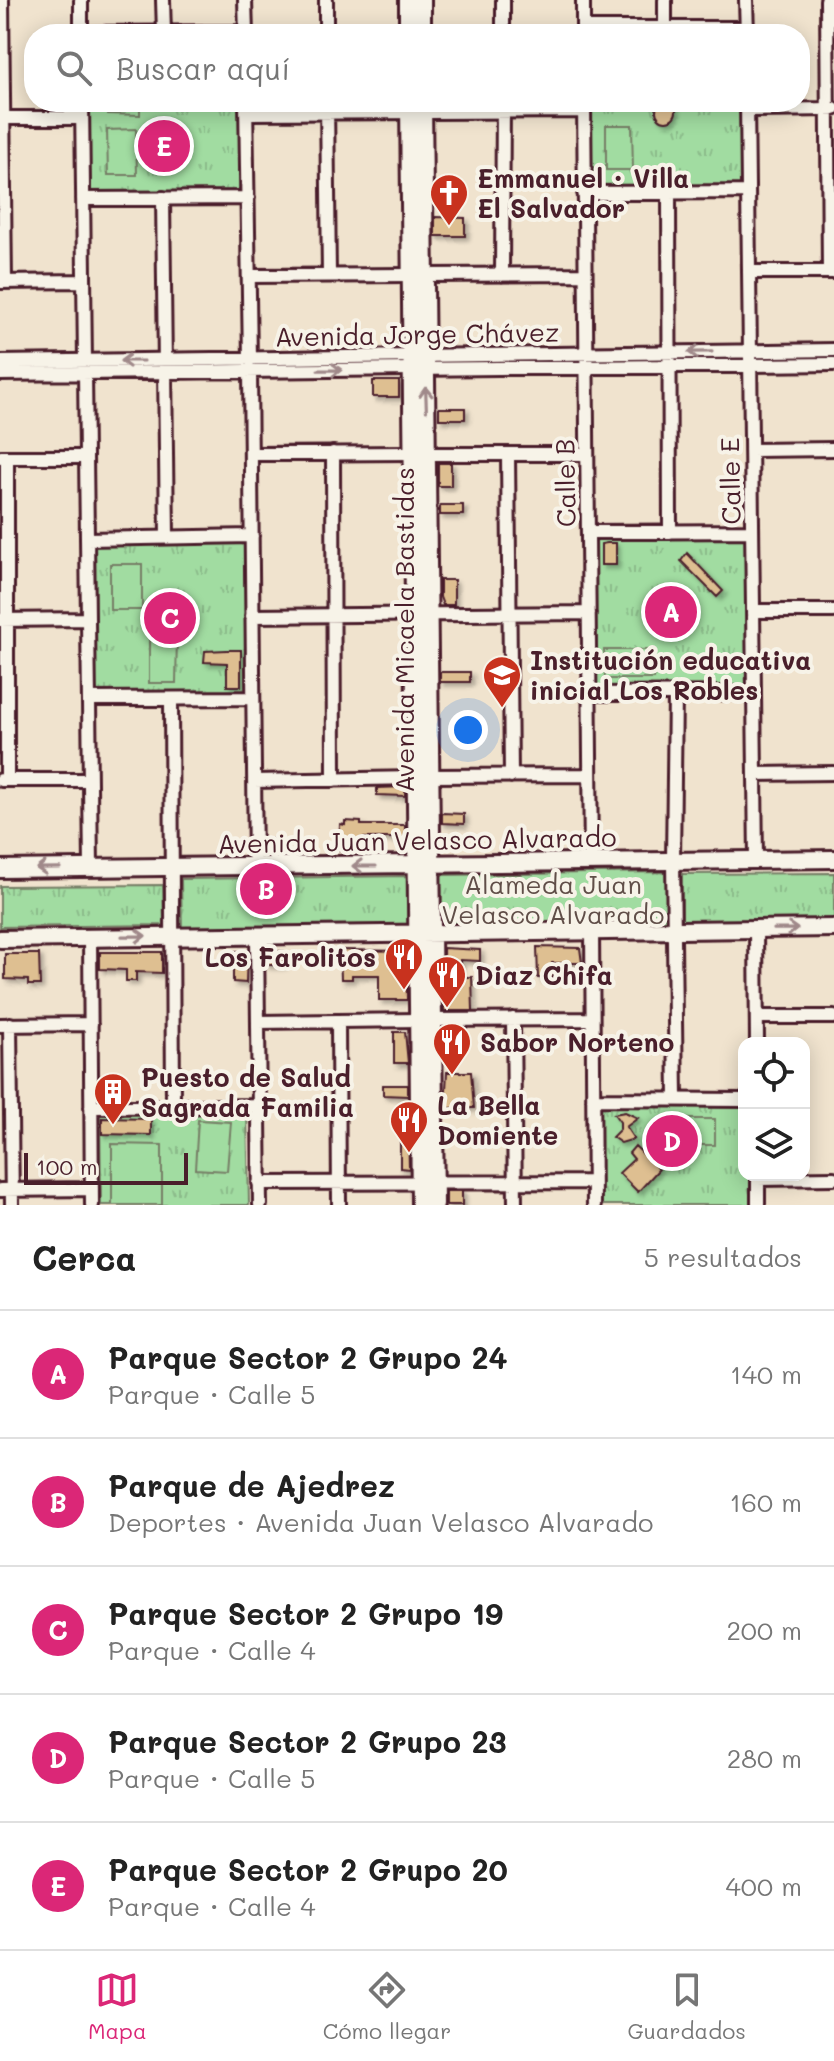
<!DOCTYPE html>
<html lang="es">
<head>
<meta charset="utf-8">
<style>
	body { margin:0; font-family:Mali,sans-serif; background:#f2f2f2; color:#222 }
	.controls { position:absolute; right:24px; bottom:24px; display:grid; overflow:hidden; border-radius:16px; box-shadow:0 4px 20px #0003 }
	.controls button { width:72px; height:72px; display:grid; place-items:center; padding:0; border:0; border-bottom:2px solid #e0e0e0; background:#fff; color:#222; font:40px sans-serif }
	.scale { position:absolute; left:24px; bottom:20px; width:164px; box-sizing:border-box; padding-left:8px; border:4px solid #4a1f2b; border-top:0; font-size:22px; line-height:28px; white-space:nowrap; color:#4a1f2b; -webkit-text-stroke:6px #f7f3e8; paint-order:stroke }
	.you { position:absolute; left:468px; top:730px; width:28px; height:28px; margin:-20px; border:6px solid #fff; border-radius:50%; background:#1a73e8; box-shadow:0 0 0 12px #1a73e833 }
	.badge { display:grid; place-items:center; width:52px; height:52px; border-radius:50%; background:#db2777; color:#fff; font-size:26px; font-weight:700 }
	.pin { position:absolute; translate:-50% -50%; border:4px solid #fff; box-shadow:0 2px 8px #0006 }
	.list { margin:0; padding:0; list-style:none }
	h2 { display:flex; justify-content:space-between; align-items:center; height:104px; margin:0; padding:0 32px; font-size:34px }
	h2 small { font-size:26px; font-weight:400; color:#767676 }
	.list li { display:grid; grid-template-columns:52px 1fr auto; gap:24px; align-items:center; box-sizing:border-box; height:128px; padding:0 32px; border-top:2px solid #e0e0e0 }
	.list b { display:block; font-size:30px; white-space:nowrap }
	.list p { margin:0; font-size:26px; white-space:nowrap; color:#767676 }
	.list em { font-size:26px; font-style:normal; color:#767676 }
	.icon { flex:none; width:44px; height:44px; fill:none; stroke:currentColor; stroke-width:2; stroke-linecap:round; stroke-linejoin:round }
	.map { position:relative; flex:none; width:834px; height:1205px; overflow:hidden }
	.search { position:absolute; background:#fff; box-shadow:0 4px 20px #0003; left:24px; right:24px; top:24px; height:88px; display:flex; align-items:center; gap:20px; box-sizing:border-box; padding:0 28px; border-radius:32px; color:#767676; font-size:30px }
	.sheet { height:744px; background:#fff }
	nav { display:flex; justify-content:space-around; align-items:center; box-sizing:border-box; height:112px; border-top:2px solid #e0e0e0; background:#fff; font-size:22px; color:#767676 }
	nav a { display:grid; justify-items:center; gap:4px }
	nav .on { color:#db2777 }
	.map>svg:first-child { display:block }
	.grass { fill:url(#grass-tufts); stroke:#767e66; stroke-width:2 }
	.pitch { fill:#a1dca1; stroke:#767e66; stroke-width:2 }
	.building { fill:#debf91; stroke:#4a1f2b; stroke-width:2; filter:url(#shadow) }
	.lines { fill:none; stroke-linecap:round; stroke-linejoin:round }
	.street-casing { stroke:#4a1f2b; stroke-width:18 }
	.secondary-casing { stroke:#4a1f2b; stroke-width:22 }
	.street { stroke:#f7f3e8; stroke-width:12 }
	.secondary { stroke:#f7f3e8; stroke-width:16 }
	.oneway { stroke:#a0898a }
	.labels { text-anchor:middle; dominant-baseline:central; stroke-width:8; stroke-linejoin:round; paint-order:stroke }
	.poi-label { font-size:26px; font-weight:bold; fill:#4a1f2b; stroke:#f7f3e8; text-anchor:start }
	.street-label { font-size:26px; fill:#4a1f2b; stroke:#f7f3e8 }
	.park-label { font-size:26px; fill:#604e48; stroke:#f7f3e8 }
</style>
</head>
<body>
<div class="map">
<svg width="834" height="1205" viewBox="0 0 834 1205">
	<defs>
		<pattern id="grass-tufts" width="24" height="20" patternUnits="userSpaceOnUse" patternTransform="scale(2)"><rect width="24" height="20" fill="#a1dca1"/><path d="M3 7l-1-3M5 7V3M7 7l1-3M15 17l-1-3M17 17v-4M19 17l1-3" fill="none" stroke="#8cbc8b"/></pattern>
		<filter id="shadow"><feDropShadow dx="3.5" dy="3.5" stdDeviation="2" flood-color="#0004"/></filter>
	</defs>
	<rect width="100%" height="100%" fill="#f0e3ce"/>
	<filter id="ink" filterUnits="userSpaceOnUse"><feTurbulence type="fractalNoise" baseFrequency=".0125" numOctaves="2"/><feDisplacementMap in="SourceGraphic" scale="16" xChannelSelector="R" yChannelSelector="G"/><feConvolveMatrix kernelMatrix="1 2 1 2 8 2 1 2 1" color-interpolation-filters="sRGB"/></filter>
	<g filter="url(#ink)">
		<path class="grass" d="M88,102H239V190L91,193Z
			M591,102H743L744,185L592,186Z
			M748,536L747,687L596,689L595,538Z
			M244,542L246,692L96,691L95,545Z
			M666,872V924L440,927V875Z
			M834,873V922L682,923V874Z
			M408,876L409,926L182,929L181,879Z
			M163,885L164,925L0,927V886Z
			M744,1106V1175H752V1205H600V1107Z
			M247,1112L249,1205H101L100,1113Z"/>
		<path class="pitch" d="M108,102H140V115L108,114Z
			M606,125H632L633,170H606Z
			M136,129L137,175H108L107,130Z
			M110,564H142V610H110Z
			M149,635L177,636L176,683H149Z
			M604,650H654V679H605Z
			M251,881H282L281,907L262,908L251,896Z
			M667,1119H715V1145H668Z
			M198,1120L231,1122L227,1171L195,1169Z
			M112,1144L162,1145V1205H112Z"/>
		<path class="building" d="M656 111a10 10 0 1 1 20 0a10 10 0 1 1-20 0Z
			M435,217L465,218V236H435Z
			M373,381H399V397H373Z
			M439,408H465V419H439Z
			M438,463H451V486H438Z
			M440,505H463V515H440Z
			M607,543H616V565H601V544Z
			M687,553L723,591L717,597L681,561Z
			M440,580H454V605H443L440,597Z
			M227,650H241V686H227V663L204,662L205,651Z
			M440,672H470V682H440Z
			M405,787V796L377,795V788Z
			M442,813L464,814V824L442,823Z
			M345,821L361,822V825H405V838H361V850H339L340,824L345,825Z
			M264,839H279V853H264Z
			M537,947L580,948L582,963H552L553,978H538Z
			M443,948L480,950V961L460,960V977H472L473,1011H444Z
			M340,950L406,951L407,1000H379V975H352V979H341Z
			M233,951H247L246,983L233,982Z
			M283,951V965H266V952Z
			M100,952H162V973L136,972V981H126V970L100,969Z
			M5,954H39L40,985H28V980L5,979Z
			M394,1032H405L408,1063H394Z
			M447,1072H471L474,1108H445Z
			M383,1085H408V1096L383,1095Z
			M625,1112L638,1118L626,1127L634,1139L621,1143L612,1137L620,1129V1122L614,1114Z
			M102,1118L151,1119V1135L102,1134Z
			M400,1124H408L409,1169L400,1168Z
			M635,1146L659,1169L638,1192L619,1173L634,1159L629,1153Z
			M446,1191H462V1205H446Z"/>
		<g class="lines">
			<g class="street-casing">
				<path id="street" d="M2,0L5,282
					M81,0V34
					M163,0L164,33
					M245,0L246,34
					M326,0V34
					M583,0V34
					M665,0V28
					M746,0L747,34
					M827,0L829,272
					M583,28H747
					M81,33L246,32
					M503,34V0
					M82,102L85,361
					M246,102L250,360
					M327,102L329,275
					M584,102L591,863
					M747,102L756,860
					M748,110L834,109
					M247,113L584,111
					M0,118H82
					M584,193L748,192
					M669,193L670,532
					M163,198L167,537
					M83,199L248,198
					M749,272H834
					M425,275L585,274
					M502,275L503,102
					M249,276L411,275
					M0,282L84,281
					M0,362L834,350
					M250,371L255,867
					M85,373L91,867
					M0,374L834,364
					M751,450L834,449
					M333,453L334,780
					M251,454L411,453
					M427,454H587
					M508,454L511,776
					M1,457H86
					M588,532L752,531
					M87,539L252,536
					M753,611H834
					M252,616L589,613
					M0,620L88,619
					M590,694L754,693
					M675,694L673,861L676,1099
					M89,699L253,698
					M171,699L173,1106
					M755,774L834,773
					M429,776L590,775
					M1,780H90
					M7,780V457
					M254,781L416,778
					M756,929L757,1043
					M592,931L594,1205
					M257,935L260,1205
					M90,937L92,1205
					M757,1017H834
					M513,1019L515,1205
					M431,1020L592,1019
					M338,1021L339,1205
					M258,1022L418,1020
					M10,1024L12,1205
					M0,1025L91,1024
					M593,1099L744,1100
					M91,1107L259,1106
					M758,1175V1205
					M758,1179L834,1178
					M259,1183L593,1182
					M0,1190L92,1189"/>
			</g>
			<g class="secondary-casing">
				<path id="secondary" d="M408,0V34
					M422,0V34
					M409,102L420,1205
					M423,102L435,1205
					M0,869L834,859
					M0,939L834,928"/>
			</g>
			<use href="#street" class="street"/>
			<use href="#secondary" class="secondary"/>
		</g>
		<defs><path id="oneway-shaft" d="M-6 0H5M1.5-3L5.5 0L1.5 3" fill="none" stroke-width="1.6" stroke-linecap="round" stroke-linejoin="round" transform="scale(2)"/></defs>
		<g class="oneway">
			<use href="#oneway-shaft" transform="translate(700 352) rotate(179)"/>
			<use href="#oneway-shaft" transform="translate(132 361) rotate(180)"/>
			<use href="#oneway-shaft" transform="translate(330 370) rotate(-1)"/>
			<use href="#oneway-shaft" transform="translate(426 399) rotate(-92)"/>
			<use href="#oneway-shaft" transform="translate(364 866) rotate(180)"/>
			<use href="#oneway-shaft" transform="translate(48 868) rotate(179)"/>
			<use href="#oneway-shaft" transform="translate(786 929) rotate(-1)"/>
			<use href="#oneway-shaft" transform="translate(134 936) rotate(-1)"/>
		</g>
	</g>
	<defs>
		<g id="church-pin" transform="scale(2)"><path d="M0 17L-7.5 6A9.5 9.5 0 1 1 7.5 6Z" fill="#c8321e" stroke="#f7f3e8"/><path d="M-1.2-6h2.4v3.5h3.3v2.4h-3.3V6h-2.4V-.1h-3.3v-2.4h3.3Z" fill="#fff"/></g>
		<g id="school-pin" transform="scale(2)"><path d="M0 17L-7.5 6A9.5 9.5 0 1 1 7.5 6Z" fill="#c8321e" stroke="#f7f3e8"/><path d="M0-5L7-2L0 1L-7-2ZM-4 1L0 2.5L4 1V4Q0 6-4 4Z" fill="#fff"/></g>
		<g id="restaurant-pin" transform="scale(2)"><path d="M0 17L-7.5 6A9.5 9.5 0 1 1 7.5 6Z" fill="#c8321e" stroke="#f7f3e8"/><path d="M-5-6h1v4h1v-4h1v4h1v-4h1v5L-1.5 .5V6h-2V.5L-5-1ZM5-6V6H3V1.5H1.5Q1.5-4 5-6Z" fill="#fff"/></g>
		<g id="building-pin" transform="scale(2)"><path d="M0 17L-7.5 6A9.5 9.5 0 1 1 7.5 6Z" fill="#c8321e" stroke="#f7f3e8"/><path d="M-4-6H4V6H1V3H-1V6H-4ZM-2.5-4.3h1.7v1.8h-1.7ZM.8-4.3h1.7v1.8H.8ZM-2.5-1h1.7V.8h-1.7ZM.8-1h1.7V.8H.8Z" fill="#fff"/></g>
	</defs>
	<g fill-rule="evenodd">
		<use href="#church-pin" x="449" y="193"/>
		<use href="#school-pin" x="502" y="675"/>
		<use href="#restaurant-pin" x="404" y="957"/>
		<use href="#restaurant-pin" x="447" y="975"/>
		<use href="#restaurant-pin" x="452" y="1042"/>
		<use href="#building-pin" x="113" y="1092"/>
		<use href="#restaurant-pin" x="409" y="1120"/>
	</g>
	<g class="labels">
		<g class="poi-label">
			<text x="477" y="178">Emmanuel · Villa<tspan x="477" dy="30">El Salvador</tspan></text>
			<text x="530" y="660">Institución educativa<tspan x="530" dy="30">inicial Los Robles</tspan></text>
			<text x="376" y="957" text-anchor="end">Los Farolitos</text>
			<text x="475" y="975">Diaz Chifa</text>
			<text x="480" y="1042">Sabor Norteno</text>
			<text x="141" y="1077">Puesto de Salud<tspan x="141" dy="30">Sagrada Familia</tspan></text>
			<text x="437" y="1105">La Bella<tspan x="437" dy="30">Domiente</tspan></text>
		</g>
		<g class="street-label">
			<text transform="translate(417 334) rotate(-1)">Avenida Jorge Chávez</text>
			<text transform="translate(730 481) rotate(-91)">Calle E</text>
			<text transform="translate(565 483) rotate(-91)">Calle B</text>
			<text transform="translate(404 630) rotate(-90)">Avenida Micaela Bastidas</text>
			<text transform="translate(417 840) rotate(-1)">Avenida Juan Velasco Alvarado</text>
		</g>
		<g class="park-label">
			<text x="553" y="884">Alameda Juan<tspan x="553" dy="30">Velasco Alvarado</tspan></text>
		</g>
	</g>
</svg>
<div class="controls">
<button><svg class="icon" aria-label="locate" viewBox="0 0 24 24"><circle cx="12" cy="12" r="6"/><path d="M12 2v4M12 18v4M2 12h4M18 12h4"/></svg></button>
<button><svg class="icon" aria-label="layers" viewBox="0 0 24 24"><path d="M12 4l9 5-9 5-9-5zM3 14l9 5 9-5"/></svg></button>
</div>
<div class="scale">100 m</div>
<div class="you"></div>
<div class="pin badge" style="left:671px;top:612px">A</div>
<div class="pin badge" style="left:266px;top:889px">B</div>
<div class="pin badge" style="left:170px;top:618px">C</div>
<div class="pin badge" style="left:672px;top:1141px">D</div>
<div class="pin badge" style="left:164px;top:146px">E</div>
<div class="search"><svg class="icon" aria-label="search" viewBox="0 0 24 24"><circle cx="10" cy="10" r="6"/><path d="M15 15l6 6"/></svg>Buscar aquí</div>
</div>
<section class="sheet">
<h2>Cerca<small>5 resultados</small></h2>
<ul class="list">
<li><span class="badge">A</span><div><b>Parque Sector 2 Grupo 24</b><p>Parque · Calle 5</p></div><em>140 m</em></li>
<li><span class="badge">B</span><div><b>Parque de Ajedrez</b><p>Deportes · Avenida Juan Velasco Alvarado</p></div><em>160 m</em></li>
<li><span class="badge">C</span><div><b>Parque Sector 2 Grupo 19</b><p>Parque · Calle 4</p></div><em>200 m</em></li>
<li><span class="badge">D</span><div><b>Parque Sector 2 Grupo 23</b><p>Parque · Calle 5</p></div><em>280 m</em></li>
<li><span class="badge">E</span><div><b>Parque Sector 2 Grupo 20</b><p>Parque · Calle 4</p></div><em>400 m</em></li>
</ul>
</section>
<nav>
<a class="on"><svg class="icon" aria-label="map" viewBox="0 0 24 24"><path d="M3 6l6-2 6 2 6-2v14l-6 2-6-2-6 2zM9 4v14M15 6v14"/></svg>Mapa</a>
<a><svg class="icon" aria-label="directions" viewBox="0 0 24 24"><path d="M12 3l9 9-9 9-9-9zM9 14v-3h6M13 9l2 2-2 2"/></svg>Cómo llegar</a>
<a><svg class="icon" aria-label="saved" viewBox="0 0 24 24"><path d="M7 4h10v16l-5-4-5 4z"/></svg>Guardados</a>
</nav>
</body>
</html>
